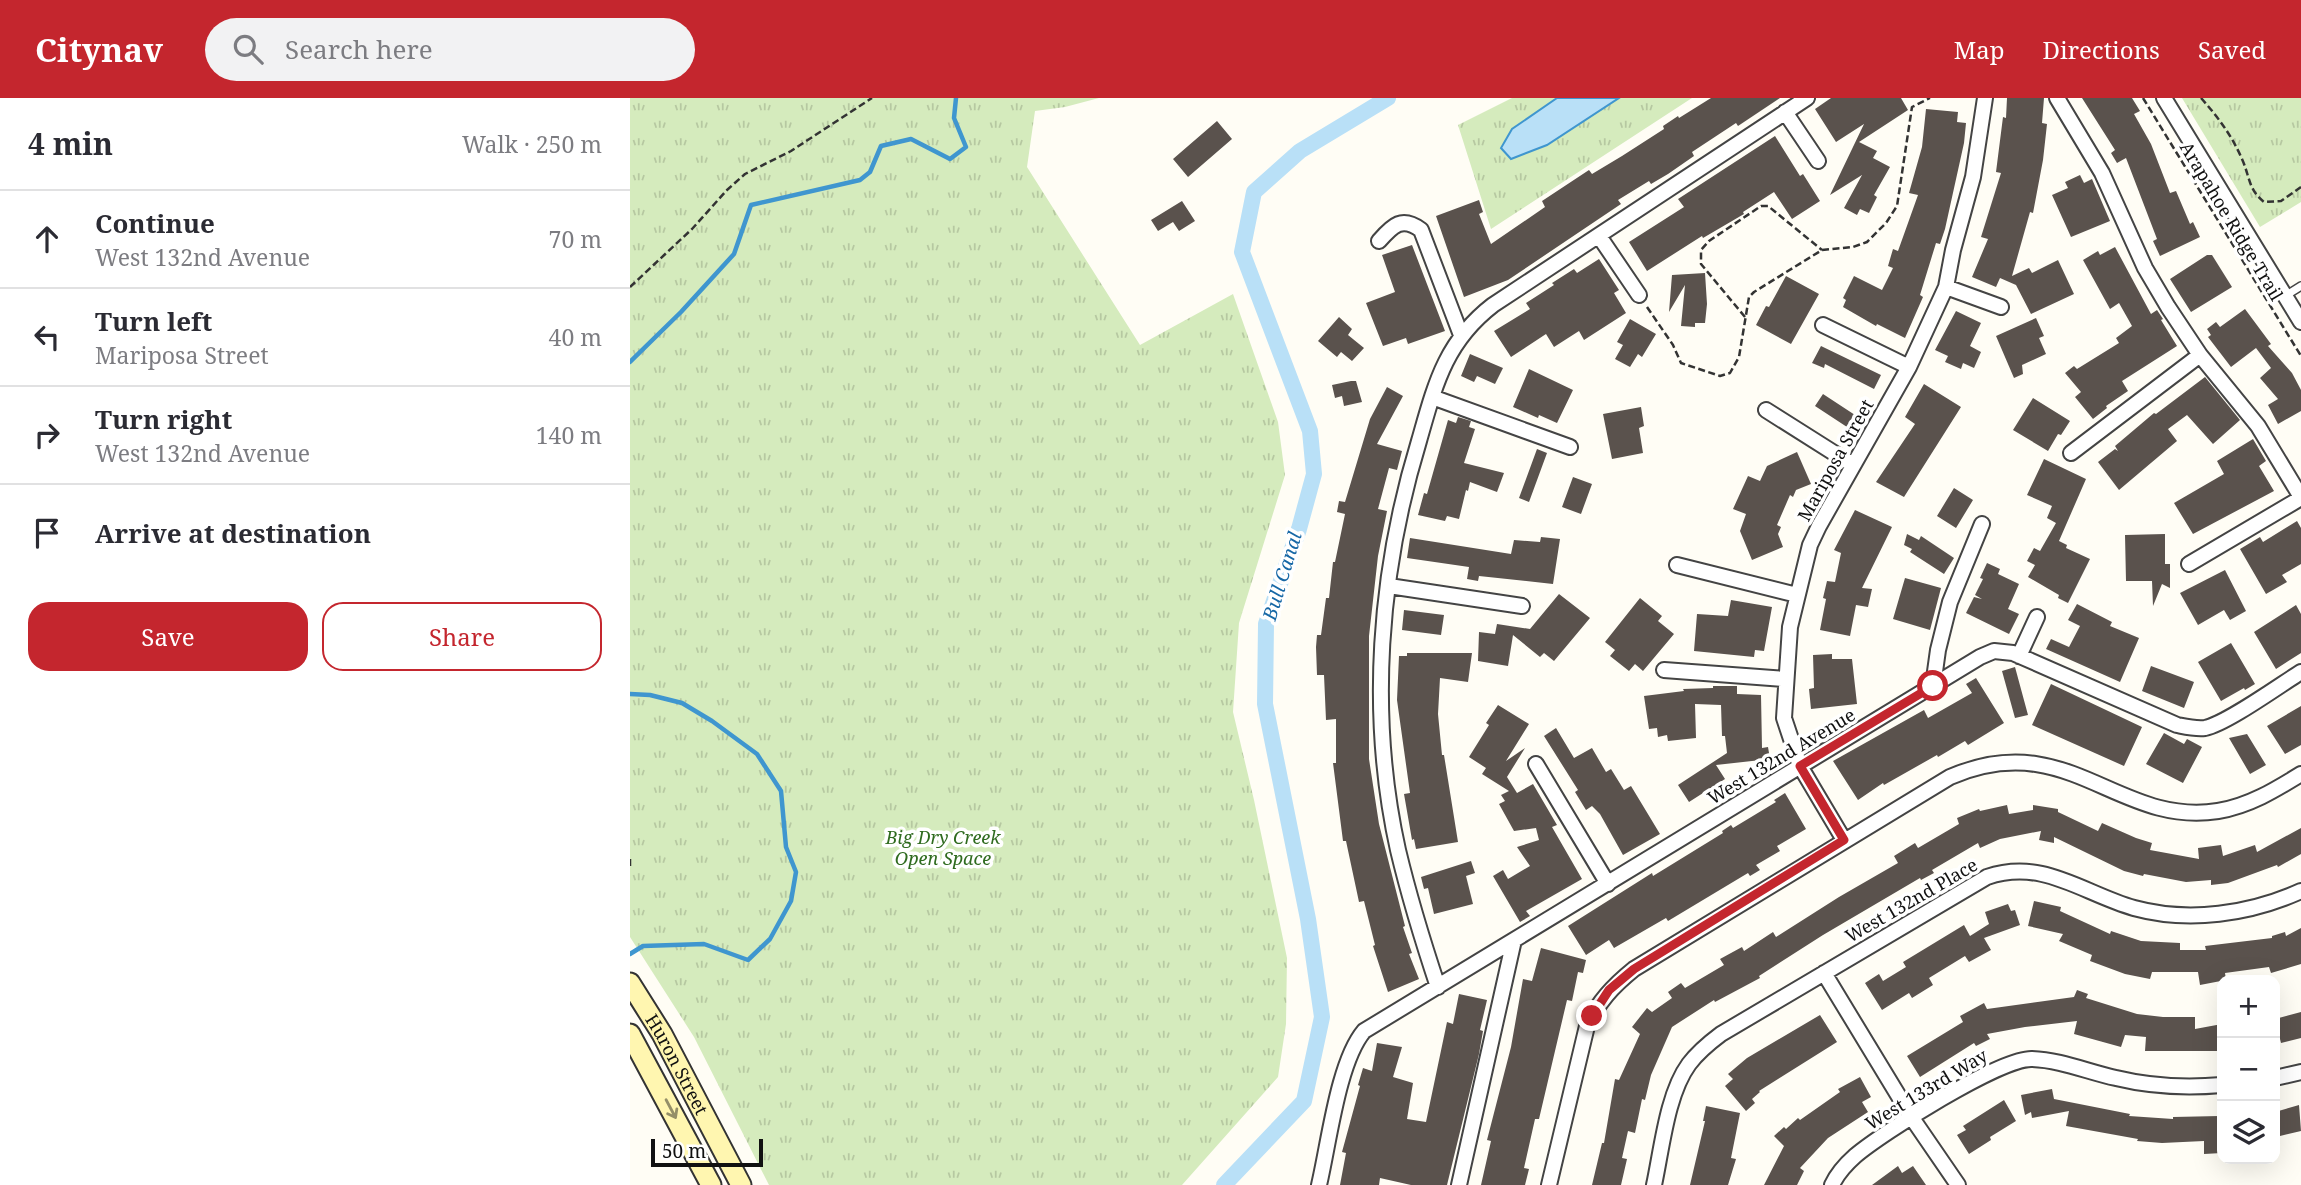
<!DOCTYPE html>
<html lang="en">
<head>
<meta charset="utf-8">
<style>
	body { margin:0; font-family:"Noto Serif",serif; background:#f2f2f3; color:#2b2b33 }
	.controls { position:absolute; right:21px; bottom:21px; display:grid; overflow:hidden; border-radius:14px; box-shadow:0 7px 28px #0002 }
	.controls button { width:63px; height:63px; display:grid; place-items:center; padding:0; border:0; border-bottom:2px solid #e1e1e2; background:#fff; color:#2b2b33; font:35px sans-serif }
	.scale { position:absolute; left:21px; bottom:18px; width:112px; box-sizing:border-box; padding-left:7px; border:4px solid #111; border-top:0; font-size:19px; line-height:24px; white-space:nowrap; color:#111; -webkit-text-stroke:5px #fff; paint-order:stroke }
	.stop { position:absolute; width:21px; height:21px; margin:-16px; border:5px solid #c4262e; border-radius:50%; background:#fff }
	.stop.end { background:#c4262e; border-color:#fff; box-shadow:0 2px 7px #0008 }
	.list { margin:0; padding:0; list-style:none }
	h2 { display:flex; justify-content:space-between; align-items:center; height:91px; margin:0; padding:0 28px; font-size:30px }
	h2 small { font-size:23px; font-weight:400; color:#7c7c81 }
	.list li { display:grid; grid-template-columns:46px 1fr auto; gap:21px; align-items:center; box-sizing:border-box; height:98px; padding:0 28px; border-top:2px solid #e1e1e2 }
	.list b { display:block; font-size:26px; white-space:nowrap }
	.list p { margin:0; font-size:23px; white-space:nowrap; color:#7c7c81 }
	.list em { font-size:23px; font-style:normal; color:#7c7c81 }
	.actions { display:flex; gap:14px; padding:21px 28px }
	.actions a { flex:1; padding:16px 0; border:2px solid #c4262e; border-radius:21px; text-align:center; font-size:24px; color:#c4262e }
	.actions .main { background:#c4262e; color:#fff }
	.icon { flex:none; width:38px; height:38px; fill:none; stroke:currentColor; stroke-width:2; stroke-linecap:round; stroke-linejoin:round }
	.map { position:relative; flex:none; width:1671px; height:1087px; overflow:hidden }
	header { display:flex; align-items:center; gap:42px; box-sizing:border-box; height:98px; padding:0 35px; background:#c4262e; color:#fff }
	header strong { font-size:33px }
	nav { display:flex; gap:38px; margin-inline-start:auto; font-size:24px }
	.search { width:490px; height:63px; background:#f2f2f3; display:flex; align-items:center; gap:18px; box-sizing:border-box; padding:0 24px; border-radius:38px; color:#7c7c81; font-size:26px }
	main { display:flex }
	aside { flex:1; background:#fff }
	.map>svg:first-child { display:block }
	.park { fill:url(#park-tufts) }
	.water { fill:#b9e0f7; stroke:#3f96cf; stroke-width:2 }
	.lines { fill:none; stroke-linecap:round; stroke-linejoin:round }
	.stream { stroke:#3f96cf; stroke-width:4.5 }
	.canal { stroke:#b9e0f7; stroke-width:16 }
	.building { fill:#5a524d }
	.service-casing { stroke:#444; stroke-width:10 }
	.minor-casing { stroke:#444; stroke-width:18 }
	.secondary-casing { stroke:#333; stroke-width:23 }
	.path { stroke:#333; stroke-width:2.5; stroke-dasharray:7 3.5; stroke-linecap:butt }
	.service { stroke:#fff; stroke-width:7 }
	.minor { stroke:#fff; stroke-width:14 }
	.secondary { stroke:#fff6b0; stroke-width:19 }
	.oneway { stroke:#948f68 }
	.route { stroke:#c4262e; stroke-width:9 }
	.labels { text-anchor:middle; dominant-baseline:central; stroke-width:7; stroke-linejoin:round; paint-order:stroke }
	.street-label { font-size:18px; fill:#111; stroke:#fff }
	.park-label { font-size:18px; font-style:italic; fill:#2f6b1f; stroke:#fff }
	.water-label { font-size:19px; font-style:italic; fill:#1768a6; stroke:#fff }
</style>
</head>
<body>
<header>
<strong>Citynav</strong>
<div class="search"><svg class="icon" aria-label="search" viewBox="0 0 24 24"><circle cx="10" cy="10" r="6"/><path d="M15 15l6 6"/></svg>Search here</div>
<nav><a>Map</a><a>Directions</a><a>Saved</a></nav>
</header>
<main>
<aside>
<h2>4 min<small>Walk · 250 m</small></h2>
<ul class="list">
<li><svg class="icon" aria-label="ahead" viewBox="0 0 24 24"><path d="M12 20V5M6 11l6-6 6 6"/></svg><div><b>Continue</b><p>West 132nd Avenue</p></div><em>70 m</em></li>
<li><svg class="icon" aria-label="left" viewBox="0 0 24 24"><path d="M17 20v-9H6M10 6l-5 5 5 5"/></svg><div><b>Turn left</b><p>Mariposa Street</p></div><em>40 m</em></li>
<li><svg class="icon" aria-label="right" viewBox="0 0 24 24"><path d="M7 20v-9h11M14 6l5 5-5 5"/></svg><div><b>Turn right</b><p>West 132nd Avenue</p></div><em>140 m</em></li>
<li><svg class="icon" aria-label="arrive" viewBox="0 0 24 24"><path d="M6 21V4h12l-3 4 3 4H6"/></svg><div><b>Arrive at destination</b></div></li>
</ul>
<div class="actions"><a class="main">Save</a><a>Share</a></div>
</aside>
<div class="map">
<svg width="1671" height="1087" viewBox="0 0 1671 1087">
	<defs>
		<pattern id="park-tufts" width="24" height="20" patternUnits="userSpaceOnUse" patternTransform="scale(1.75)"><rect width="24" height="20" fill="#d5ebbd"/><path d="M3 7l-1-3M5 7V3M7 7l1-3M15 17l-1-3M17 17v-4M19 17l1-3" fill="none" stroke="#b6c8a1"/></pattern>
	</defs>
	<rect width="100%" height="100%" fill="#fffdf5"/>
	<path class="park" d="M0,0H469L435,9L405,13L397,69L510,247L603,196L648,324L655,377L609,525L603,614L624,702L657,860L656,926L648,979L552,1087H139L64,939L0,839Z
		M882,0H1062L861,131L828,27Z
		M1552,0H1671V104L1630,129Z"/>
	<path class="water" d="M927,0H989L917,47L881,61L871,50L882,31Z"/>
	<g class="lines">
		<path class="stream" d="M0,264L51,214L104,156L121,107L230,82L240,74L251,48L281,41L320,61L336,49L324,20L326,0
			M0,596L20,597L52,605L82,623L127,656L151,693L156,749L166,774L161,803L140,841L118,862L74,846L13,848L0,856"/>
		<path class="canal" d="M594,1087L674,1003L692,919L678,821L635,606L636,526L669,431L684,376L680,333L612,154L624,94L670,53L758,0"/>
	</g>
	<path class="building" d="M1081,0H1150L1108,28L1106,25L1062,54L1064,58L1038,76L1021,86L1019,83L988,102L991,106L878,182L834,199L806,118L849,102L853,114L849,116L861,146L915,109L912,103L959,72L962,76L992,58L1034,31L1033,28L1048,18L1049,20Z
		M1201,0H1271L1278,12L1229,44L1247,53L1243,60L1260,69L1244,97L1247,99L1239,115L1230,111L1227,117L1214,110L1232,77L1200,97L1234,26L1206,44L1185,11Z
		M1377,0H1414L1412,25L1417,26L1413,62L1403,115L1400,114L1382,178L1399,170L1402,175L1428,162L1444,196L1401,216L1386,187L1370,180L1366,189L1342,179L1358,141L1351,139L1371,75L1366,74L1373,19L1376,20Z
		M1452,0H1502L1510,13L1504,16L1521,46L1540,95L1546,93L1560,126L1563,124L1570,139L1530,158L1523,143L1527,141L1496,60L1487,65L1481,55L1485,52Z
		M1296,11L1328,14L1327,24L1336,25L1334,45L1315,131L1310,146L1306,145L1290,197L1293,199L1275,240L1247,226L1246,228L1213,209L1216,202L1213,200L1224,178L1252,192L1263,170L1258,168L1263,151L1268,153L1288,97L1279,95L1292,49Z
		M587,23L602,41L558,79L543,61Z
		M1145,38L1170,78L1173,76L1190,103L1162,121L1144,94L1113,114L1114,116L1073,140L1072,138L1017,173L999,144L1054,109L1048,101Z
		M1450,77L1454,85L1462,81L1480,123L1441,139L1422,97L1438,90L1435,84Z
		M552,103L565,123L549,133L543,124L528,133L521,122Z
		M782,147L815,233L778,246L776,240L753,248L736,205L765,194L752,157Z
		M1485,149L1521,216L1527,212L1533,221L1531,222L1547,248L1492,283L1498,293L1476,308L1477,310L1463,321L1445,299L1451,294L1435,275L1444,268L1447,271L1489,245L1486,240L1502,228L1489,205L1480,211L1453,162L1468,153L1470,157Z
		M1577,157H1582L1602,189L1561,214L1540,181Z
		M969,161L989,192L984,195L996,215L954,242L949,233L924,249L916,236L881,259L864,233L900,211L896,205L924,187L922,185L944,171L947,175Z
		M1075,175L1077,206L1075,225H1065V229L1051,228L1055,187L1039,214L1042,177Z
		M1156,178L1189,196L1161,246L1126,227L1136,208L1139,209Z
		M1615,211L1641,246L1638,248L1662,275L1671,292V313L1648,326L1638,307L1648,301L1630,280L1641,270L1626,250L1601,269L1578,239L1581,237L1577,231L1586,224L1590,229Z
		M1326,213L1351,225L1340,248L1351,254L1344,270L1333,265L1331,271L1315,264L1318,258L1305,252Z
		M709,219L722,231L718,237L734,250L722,263L711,254L707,259L688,243Z
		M1406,220L1414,238L1409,240L1416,256L1392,267L1393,276L1384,280L1366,238Z
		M1000,221L1026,236L1012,259L1008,256L1000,269L985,261L993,247L987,244Z
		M1191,248L1251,277L1244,291L1195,266L1194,270L1182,265Z
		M840,256L873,270L865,286L847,278L844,284L831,278Z
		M899,271L943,292L927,325L909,317L908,320L883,309Z
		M1575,279L1610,322L1583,346L1557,317L1538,331L1547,343L1489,392L1468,364L1485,351L1488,353L1485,348L1524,315L1526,316Z
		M721,283H726L732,304L714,308L712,298L705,300L702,287Z
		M1294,286L1331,309L1274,399L1246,384L1285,326L1275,319Z
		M757,289L773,298L747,346L772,353L767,372L759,370L748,411L757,413L748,458L739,538V661L749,726L775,828L773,829L782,855L779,856L789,881L758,894L743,848L745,847L734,803L729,804L716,743H713L703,665H706V621L696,622L694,577H687L686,549L687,537H691L696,500H699L703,464H705L715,416L707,414L709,403L715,404L740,321Z
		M1193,296L1225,317L1217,329L1185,308Z
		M1403,300L1440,323L1431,337L1428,336L1418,353L1383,332Z
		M1011,309L1014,328L1009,330L1013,355L982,361L973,316Z
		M828,319L841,323L839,329L845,331L834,365L874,375L867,394L840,384L838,393L836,392L829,421L817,418L815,423L788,417L794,395L797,396L818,322L826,325Z
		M1623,341L1636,363L1629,368L1644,393L1563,436L1544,405L1594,376L1587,363Z
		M907,351L917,355L899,404L889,400Z
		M1167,354L1181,386L1166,392L1163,399L1160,397L1147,427L1151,429L1148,436L1153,449L1122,462L1110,433L1116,416L1103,411L1118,378L1130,383L1137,368Z
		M1414,361L1456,381L1429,443L1437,447L1436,450L1460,461L1438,505L1428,500L1429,497L1398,479L1405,467L1397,463L1404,450L1410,453L1426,425L1417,420L1422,408L1397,397Z
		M943,379L962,386L951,416L932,409Z
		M1324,390L1343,402L1326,430L1307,418Z
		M1225,412L1262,429L1232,490L1242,491L1238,509L1226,507L1220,538L1190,532L1196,501L1193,500L1197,483L1205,484L1211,455L1204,452Z
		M1667,423L1671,430V466L1652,477L1657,484L1636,496L1610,451L1630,439L1633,444Z
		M1277,436L1289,442L1291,438L1324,460L1314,476L1280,454L1282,451L1274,447Z
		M1535,436V466H1540V490L1532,486L1523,508L1522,483H1496L1495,437Z
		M911,439L930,441L923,486L849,478L848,483L837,481L839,469L777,460L780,440L881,456L884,442L910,444Z
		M1357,465L1370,471L1368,476L1389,486L1378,511L1389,516L1379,536L1336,515L1344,499L1352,501L1345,497L1353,481L1350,480Z
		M1595,472L1616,513L1600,522L1594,512L1568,527L1550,495Z
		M1275,480L1311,490L1300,532L1263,521Z
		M929,496L960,520L924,563L914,555L910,559L883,537L878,568L848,563L849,534L865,536L867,526L900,531Z
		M1010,500L1032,518L1028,523L1044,536L1013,573L1005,566L999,573L980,558L985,552L975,544Z
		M1101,502L1142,509L1134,553L1125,552L1124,559L1064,553L1067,516L1098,518Z
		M1447,506L1482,524L1480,528L1509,540L1490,584L1416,551L1421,541L1439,549L1450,528L1438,522Z
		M1666,507L1671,516V555L1646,571L1624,534Z
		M774,512L814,517L811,537L772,532Z
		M1601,545L1625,586L1615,592L1614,590L1591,603L1568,564Z
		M777,555H842L838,584L810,580L808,616L812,657H814L828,744L786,751L784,741L782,742L774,696L780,695L767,602L769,558H777Z
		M1202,556V561H1222L1227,606L1181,611L1179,591L1184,590L1183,557Z
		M1521,568L1564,584L1554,610L1512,593Z
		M1385,569L1398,617L1385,620L1372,573Z
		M1346,580L1374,625L1338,647L1335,643L1308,659L1307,657L1254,687L1253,685L1228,702L1203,663L1294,612L1298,620L1342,595L1336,586Z
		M1421,586L1512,629L1494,668L1402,627Z
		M1083,588H1107V596L1131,597L1132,650L1138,649L1140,661L1086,667L1095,681L1059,704L1048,687L1097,655L1095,638H1092L1091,607L1065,606L1066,640L1038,643L1037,637L1028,639L1027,630L1019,631L1014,598L1054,593L1053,591L1083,590Z
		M868,607L899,626L876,663L895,650L877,679L887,695L903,686L927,727L922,729L952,781L896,813L900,818L890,824L863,778L873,772L878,781L900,768L887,749L909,742L906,730L884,733L869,706L875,703L871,697L879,693L852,676L856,670L839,659L859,627L856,625Z
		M1671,608V647L1655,656L1637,628Z
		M926,630L944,660L962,650L976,674L981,671L994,692L1001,688L1030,736L993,757L970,716L962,708L956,712L945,694L948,692L914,638Z
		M1534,635L1554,646L1557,641L1572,649L1553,685L1516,666Z
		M1617,636L1636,667L1620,676L1599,640Z
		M1155,695L1176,731L1147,748L1150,753L1126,767L1130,772L1120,778L1118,775L1038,823L1036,820L984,850L979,842L956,857L938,828L1022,775L1023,778L1093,735L1092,733L1101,727L1103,730L1146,704L1144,702Z
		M1377,707L1379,716L1403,712V707L1428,711V714L1468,733L1472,725L1506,740L1522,745L1520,752L1569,761L1568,750L1591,747L1593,758L1625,747L1627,754L1671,730V756L1648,769L1647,767L1598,785L1581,787V782L1556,784L1514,776L1513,778L1494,773L1424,739V745L1409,742L1411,733L1370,741L1350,750L1348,745L1302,772L1304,775L1291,782L1290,780L1193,837L1129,878L1130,880L1085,904L1084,902L1042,929L1021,977L1015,1002L1012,1001L1005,1035L998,1033L992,1060L997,1061L991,1087H962L972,1045H974L985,981L989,982L1010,936L1002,929L1017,910L1022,914L1042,900L1038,894L1051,885L1055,890L1094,867L1090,861L1112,849L1114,853L1143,834L1146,839L1209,799L1268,765L1264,758L1285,745L1288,750L1329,726L1327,720L1349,711L1350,713Z
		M841,763L845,775L836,778L843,806L804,816L798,790L794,791L791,779Z
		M1404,803L1431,809L1430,813L1480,836L1481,833L1511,843L1550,845V852H1576L1575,848L1642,840V838L1655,834L1656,838L1671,830V866L1641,875L1639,869L1595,875L1596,882L1570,887L1568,874H1522L1520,881L1495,876L1460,863L1462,857L1429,843L1433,836L1398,828Z
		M1378,806L1381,813L1385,812L1390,827L1354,840L1361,852L1339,864L1335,858L1299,880L1303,887L1282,900L1279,895L1252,912L1235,885L1249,876L1253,883L1276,869L1273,864L1334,827L1340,838L1359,826L1355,814Z
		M911,850L956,862L953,875L948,874L942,903L937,902L909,1021H905L894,1070L899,1071L895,1087H851L861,1043L857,1042L881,949L893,881L902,883Z
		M1447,892L1458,896L1456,900L1507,916L1533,919H1565V931L1592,926V953H1515L1516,939L1495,937L1491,949L1444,936L1447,923L1395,929L1357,936L1360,941L1346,948L1344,945L1290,979L1277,958L1333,924L1330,918L1354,905L1357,911L1444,899Z
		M829,896L857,902L850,932L853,933L849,956L817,1087H781L750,1080L749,1087H710L716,1055L712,1054L730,988L728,987L733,970L742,973L747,945L772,949L763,979L783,985L777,1021L796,1024L817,924L823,926Z
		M1671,914V940L1651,945L1645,921Z
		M1190,917L1207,944L1129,993L1130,994L1122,1001L1125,1005L1116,1013L1095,988L1103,981L1098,976L1117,960Z
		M1230,979L1241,999L1232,1004L1238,1014L1198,1040L1170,1070L1174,1073L1167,1087H1134L1154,1048L1144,1038L1154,1029L1156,1031L1168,1020L1170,1022L1210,994L1208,991Z
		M1422,991L1424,1001L1500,1016L1499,1018L1543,1021V1019L1590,1018V1023H1592V1055L1574,1056V1043L1532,1045L1507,1043L1508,1041L1436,1028L1439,1013L1402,1020L1401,1014L1395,1017L1391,997Z
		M1374,1002L1386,1023L1360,1039L1361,1042L1339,1056L1327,1037L1336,1032L1333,1028Z
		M1669,1007L1671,1033L1650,1038L1645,1014Z
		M1076,1008L1110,1015L1101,1060L1106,1061L1098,1087H1060L1075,1023H1073Z
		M1268,1068L1272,1075L1283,1068L1296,1087H1242Z"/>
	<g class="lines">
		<g class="service-casing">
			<path id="service" d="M1655,198L1671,188"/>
		</g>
		<g class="minor-casing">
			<path id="minor" d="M1427,0L1472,75L1515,170L1538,209L1570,257L1628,328L1671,399
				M1534,0L1671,224
				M1155,14L1188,63
				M969,138L1009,197
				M749,143C763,127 772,118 791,132L831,237
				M1316,189L1371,209
				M1193,227L1279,269
				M802,299L940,349
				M1136,312L1223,367
				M1441,355L1570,257
				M1559,466L1671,400
				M1047,467L1167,497
				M759,488L892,508
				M1389,558L1407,519
				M1034,572L1155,581
				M1303,588L1308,552L1320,504L1352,426
				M906,666L978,786
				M1214,742L1170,668L1154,620L1160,529L1180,447L1189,428L1279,269L1316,189L1323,152L1343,79L1355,0
				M1194,875L1282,1020L1328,1087
				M808,889C793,844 779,798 768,752C738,617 749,474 789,343C805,287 815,244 863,207L1177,0
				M1645,980L1671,974
				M689,1087C699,1045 708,964 734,933L884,842
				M829,1087L884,842L1350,559L1364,553L1383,555L1547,627C1557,629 1565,631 1575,630C1596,626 1650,587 1671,574
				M919,1087L957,928C968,904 983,888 1004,871L1320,679C1438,628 1487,729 1588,713C1619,708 1645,692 1671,676
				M1024,1087C1032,1050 1037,996 1059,966C1068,954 1079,945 1091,936L1357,779C1413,760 1452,795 1504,810C1559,825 1620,816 1671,793
				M1202,1087C1207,1076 1216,1066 1225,1058C1252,1035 1370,960 1402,961C1431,962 1458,974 1486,980C1519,988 1558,990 1592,987"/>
		</g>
		<g class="secondary-casing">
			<g id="secondary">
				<path id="s1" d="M0,885L32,936L111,1087"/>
				<path d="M0,936L81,1087"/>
			</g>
		</g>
		<path class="path" d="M1513,0L1671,258
			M1571,0C1588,19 1602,38 1612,61C1620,79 1618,91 1634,104L1651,103L1671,89
			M0,189L62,131L97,92L115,76L161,53L242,0
			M1017,209L1043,247L1051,265L1090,278L1100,275L1109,259L1119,199L1124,194L1192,152L1223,149L1237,144L1256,125L1267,108L1282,9L1300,0
			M1115,219L1071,166V152L1079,143L1131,108H1138L1192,152
			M0,761V768"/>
		<use href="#service" class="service"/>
		<use href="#minor" class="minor"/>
		<use href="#secondary" class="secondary"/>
	</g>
	<defs><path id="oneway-shaft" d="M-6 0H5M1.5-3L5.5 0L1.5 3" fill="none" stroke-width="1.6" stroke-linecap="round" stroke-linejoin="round" transform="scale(1.75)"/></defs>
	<use class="oneway" href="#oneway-shaft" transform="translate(41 1011) rotate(62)"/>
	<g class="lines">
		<path class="route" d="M962,918L979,892L1004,871L1214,742L1170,668L1303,588"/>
	</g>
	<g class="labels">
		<g class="street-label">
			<text transform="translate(1602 123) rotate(59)">Arapahoe Ridge Trail</text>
			<text transform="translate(1205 362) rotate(-61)">Mariposa Street</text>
			<text transform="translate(1151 658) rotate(-31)">West 132nd Avenue</text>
			<text transform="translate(1281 802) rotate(-30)">West 132nd Place</text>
			<text stroke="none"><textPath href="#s1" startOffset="94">Huron Street</textPath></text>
			<text transform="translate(1296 991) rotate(-31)">West 133rd Way</text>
		</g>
		<g class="park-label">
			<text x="313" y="739">Big Dry Creek<tspan x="313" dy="21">Open Space</tspan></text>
		</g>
		<g class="water-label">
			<text transform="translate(652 478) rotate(-73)">Bull Canal</text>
		</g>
	</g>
</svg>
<div class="controls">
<button>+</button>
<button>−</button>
<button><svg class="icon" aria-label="layers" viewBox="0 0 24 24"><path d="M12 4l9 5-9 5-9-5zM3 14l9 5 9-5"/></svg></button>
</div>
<div class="scale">50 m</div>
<div class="stop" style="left:1303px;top:588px"></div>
<div class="stop end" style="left:962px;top:918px"></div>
</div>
</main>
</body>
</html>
